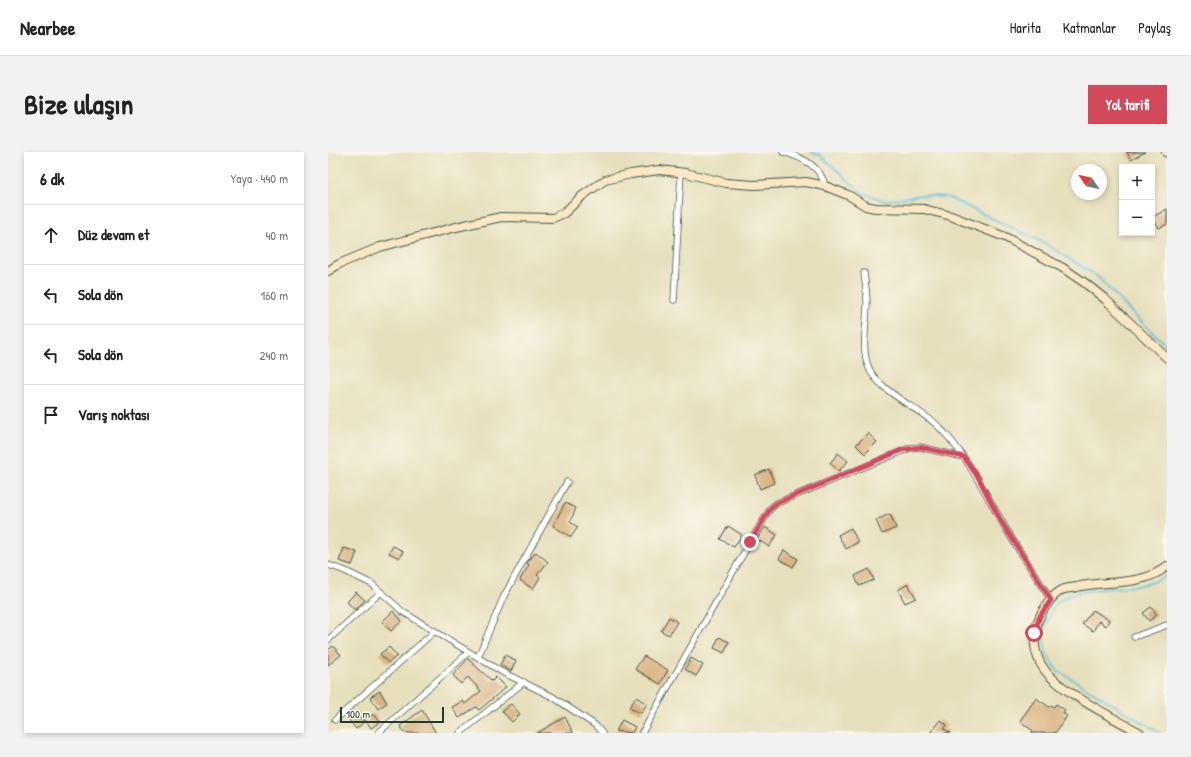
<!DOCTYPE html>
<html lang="tr">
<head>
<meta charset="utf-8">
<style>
	body { margin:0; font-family:"Patrick Hand",sans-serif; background:#f2f2f2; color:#222 }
	.controls { position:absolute; right:12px; top:12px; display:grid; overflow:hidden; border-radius:0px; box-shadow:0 2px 6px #0003 }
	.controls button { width:36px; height:36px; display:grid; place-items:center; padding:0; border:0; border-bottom:1px solid #e0e0e0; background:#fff; color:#222; font:20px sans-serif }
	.compass { position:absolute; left:743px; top:12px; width:36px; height:36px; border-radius:50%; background:#fff; box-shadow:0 2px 6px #0003; rotate:304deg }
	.scale { position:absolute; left:12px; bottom:10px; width:104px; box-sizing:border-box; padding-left:4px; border:2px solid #1f3d34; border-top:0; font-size:11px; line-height:14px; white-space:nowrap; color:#1f3d34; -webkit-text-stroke:3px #fbf7ec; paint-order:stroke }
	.stop { position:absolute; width:12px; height:12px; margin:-9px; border:3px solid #d1495b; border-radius:50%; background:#fff }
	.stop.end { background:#d1495b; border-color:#fff; box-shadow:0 1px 4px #0008 }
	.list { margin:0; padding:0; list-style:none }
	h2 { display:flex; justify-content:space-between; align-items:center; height:52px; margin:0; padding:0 16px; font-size:17px }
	h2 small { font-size:13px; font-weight:400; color:#767676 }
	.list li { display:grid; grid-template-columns:26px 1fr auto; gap:12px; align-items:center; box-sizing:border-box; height:60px; padding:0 16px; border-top:1px solid #e0e0e0 }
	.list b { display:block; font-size:15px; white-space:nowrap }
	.list em { font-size:13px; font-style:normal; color:#767676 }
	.icon { flex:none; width:22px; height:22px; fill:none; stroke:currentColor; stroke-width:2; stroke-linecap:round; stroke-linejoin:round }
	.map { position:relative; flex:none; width:839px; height:581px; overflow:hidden; border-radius:0px }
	header { display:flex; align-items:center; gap:24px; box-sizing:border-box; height:56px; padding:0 20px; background:#fff; border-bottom:1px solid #e0e0e0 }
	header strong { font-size:19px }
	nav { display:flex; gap:22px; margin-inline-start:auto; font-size:14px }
	.intro { display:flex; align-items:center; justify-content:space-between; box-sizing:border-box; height:96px; padding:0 24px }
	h1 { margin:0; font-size:28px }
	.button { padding:10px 18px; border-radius:0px; background:#d1495b; color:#fff; font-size:14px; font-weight:700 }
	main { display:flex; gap:24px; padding:0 24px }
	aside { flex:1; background:#fff; border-radius:0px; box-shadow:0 2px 6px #0003 }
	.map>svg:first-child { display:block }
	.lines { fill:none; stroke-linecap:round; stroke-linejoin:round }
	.stream { stroke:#5abdd8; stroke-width:2 }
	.building { fill:#dab484 }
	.street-casing { stroke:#3d5548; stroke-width:7 }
	.secondary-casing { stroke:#3d5548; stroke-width:10 }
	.street { stroke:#fff; stroke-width:5.5 }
	.secondary { stroke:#fae7c3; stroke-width:8 }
	.route { stroke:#d1495b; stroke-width:5 }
</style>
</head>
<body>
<header>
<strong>Nearbee</strong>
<nav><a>Harita</a><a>Katmanlar</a><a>Paylaş</a></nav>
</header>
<div class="intro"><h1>Bize ulaşın</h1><a class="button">Yol tarifi</a></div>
<main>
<aside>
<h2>6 dk<small>Yaya · 440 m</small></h2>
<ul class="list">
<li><svg class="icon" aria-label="ahead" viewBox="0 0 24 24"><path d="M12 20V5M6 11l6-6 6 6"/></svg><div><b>Düz devam et</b></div><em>40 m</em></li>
<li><svg class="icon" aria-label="left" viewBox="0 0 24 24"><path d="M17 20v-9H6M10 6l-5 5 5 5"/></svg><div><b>Sola dön</b></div><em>160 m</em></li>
<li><svg class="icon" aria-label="left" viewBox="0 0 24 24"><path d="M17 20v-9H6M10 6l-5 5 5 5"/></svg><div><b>Sola dön</b></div><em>240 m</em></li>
<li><svg class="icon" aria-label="arrive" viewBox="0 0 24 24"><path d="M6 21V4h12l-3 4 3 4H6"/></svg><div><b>Varış noktası</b></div></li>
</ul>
</aside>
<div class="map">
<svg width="839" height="581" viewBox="0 0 839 581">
	<rect width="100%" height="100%" fill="#fbf7ec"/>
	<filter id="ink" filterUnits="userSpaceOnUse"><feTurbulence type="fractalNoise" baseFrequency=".025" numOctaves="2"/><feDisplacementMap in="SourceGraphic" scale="8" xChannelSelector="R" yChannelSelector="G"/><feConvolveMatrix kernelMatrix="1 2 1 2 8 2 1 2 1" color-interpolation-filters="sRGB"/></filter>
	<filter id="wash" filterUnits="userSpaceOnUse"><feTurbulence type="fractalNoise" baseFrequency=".012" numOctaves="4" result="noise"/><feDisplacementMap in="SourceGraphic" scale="16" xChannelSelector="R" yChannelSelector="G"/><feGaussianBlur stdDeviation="0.9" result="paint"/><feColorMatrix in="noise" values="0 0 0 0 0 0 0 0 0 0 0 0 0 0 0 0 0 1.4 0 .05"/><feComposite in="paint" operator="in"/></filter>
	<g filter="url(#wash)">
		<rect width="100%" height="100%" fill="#e6dfbb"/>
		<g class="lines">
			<path class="stream" d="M483,0L492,3L533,40L557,49L592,43L619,45L718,92L770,125L802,159L839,194
				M832,581L729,518C719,505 711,488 719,471C721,466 723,459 726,454C742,432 797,439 822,431C828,429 834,426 839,424"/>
		</g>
		<g id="blocks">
			<path class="building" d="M799,0H817L803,8Z
				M839,57V72L831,76L825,65Z
				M540,281L549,290L537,302L528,293Z
				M510,301L520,309L511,319L502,311Z
				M441,317L446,331L432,337L427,323Z
				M237,351L248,356L242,370L250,375L243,385L225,374Z
				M562,362L568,376L554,382L548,368Z
				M400,374L414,383L406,395L392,387Z
				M437,375L449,383L441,395L429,387Z
				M523,376L530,390L518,397L510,383Z
				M65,394L75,399L71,406L61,401Z
				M16,396L29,400L24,413L11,409Z
				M456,398L470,407L465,415L451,407Z
				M208,400L220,410L209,423L212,425L205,437L192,428L201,413L199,411Z
				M541,417L546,428L531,434L527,424Z
				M580,432L588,446L577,451L570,438Z
				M28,440L37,448L27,458L19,450Z
				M823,455L829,463L821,469L815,461Z
				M765,458L781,468L778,474L771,469L765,479L754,472Z
				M65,459L74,469L63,479L54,470Z
				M341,465L349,470L341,483L333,479Z
				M391,485L401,490L396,501L386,496Z
				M5,494L13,503L0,513V498Z
				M61,495L69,504L60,511L52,502Z
				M177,503L188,509L183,519L172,513Z
				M316,504L340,518L332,532L307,517Z
				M363,506L375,513L368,524L357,517Z
				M140,507L164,529L168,525L178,535L151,558L148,555L131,566L124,555L135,549L137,552L153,539L140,525L133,532L125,523Z
				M52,539L59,551L50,557L42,545Z
				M308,545L319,552L313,561L301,556Z
				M708,546L721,555L723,553L726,555L728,552L737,558L735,561L739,564L727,581H704L705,579L692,569Z
				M183,552L192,562L184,570L174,559Z
				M94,558L108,581H77L72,574Z
				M29,560L36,570L28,577L20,567Z
				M46,562L52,570L43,576L37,567Z
				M237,565L245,581H209Z
				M294,568L307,575L304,581L288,579Z
				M612,568L619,573L616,577L623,581H602Z"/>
		</g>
	</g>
	<g filter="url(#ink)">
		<use href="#blocks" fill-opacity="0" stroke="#3d5548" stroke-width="1"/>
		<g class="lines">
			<g class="street-casing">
				<path id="street" d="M455,0C474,5 493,14 497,34
					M536,121C537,130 539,141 539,151C539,171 533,195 540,214C549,239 593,257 611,275C638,302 654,336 673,368C688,395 706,421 723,448
					M346,148L353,21
					M0,413L15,418L44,432L75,460L174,520L225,545L267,573L274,581
					M806,485L839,473
					M0,488L53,440
					M150,505L176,444L239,330
					M7,568L107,479
					M50,581L141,500
					M132,581L196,530
					M314,581L422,390L442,357L449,351L582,296L592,295L635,305"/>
			</g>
			<g class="secondary-casing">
				<path id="secondary" d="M838,0L839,1
					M0,119L11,112L52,95L128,75L173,65L225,66L236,61L254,44L277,28L303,22L331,18L358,21L398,31L426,33L478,30L497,34L520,43L538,54L547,56L596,57L623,64L677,85L735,116L757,131L777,147L839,206
					M812,581C788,567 731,539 716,517C706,503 704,485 710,469C714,458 724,443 734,438C738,436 744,436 749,435C778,428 815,435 839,414"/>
			</g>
			<use href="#street" class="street"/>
			<use href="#secondary" class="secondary"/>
		</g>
	</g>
	<g class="lines" filter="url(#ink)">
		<path class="route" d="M422,390L442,357L449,351L574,298L592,295L636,305L650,325L673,369L723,448L712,464L706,481"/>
	</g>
</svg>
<div class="controls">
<button>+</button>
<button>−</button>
</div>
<svg class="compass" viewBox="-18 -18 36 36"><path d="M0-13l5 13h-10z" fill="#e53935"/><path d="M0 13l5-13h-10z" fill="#767676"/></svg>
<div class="scale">100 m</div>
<div class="stop" style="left:706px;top:481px"></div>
<div class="stop end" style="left:422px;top:390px"></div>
</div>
</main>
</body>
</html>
